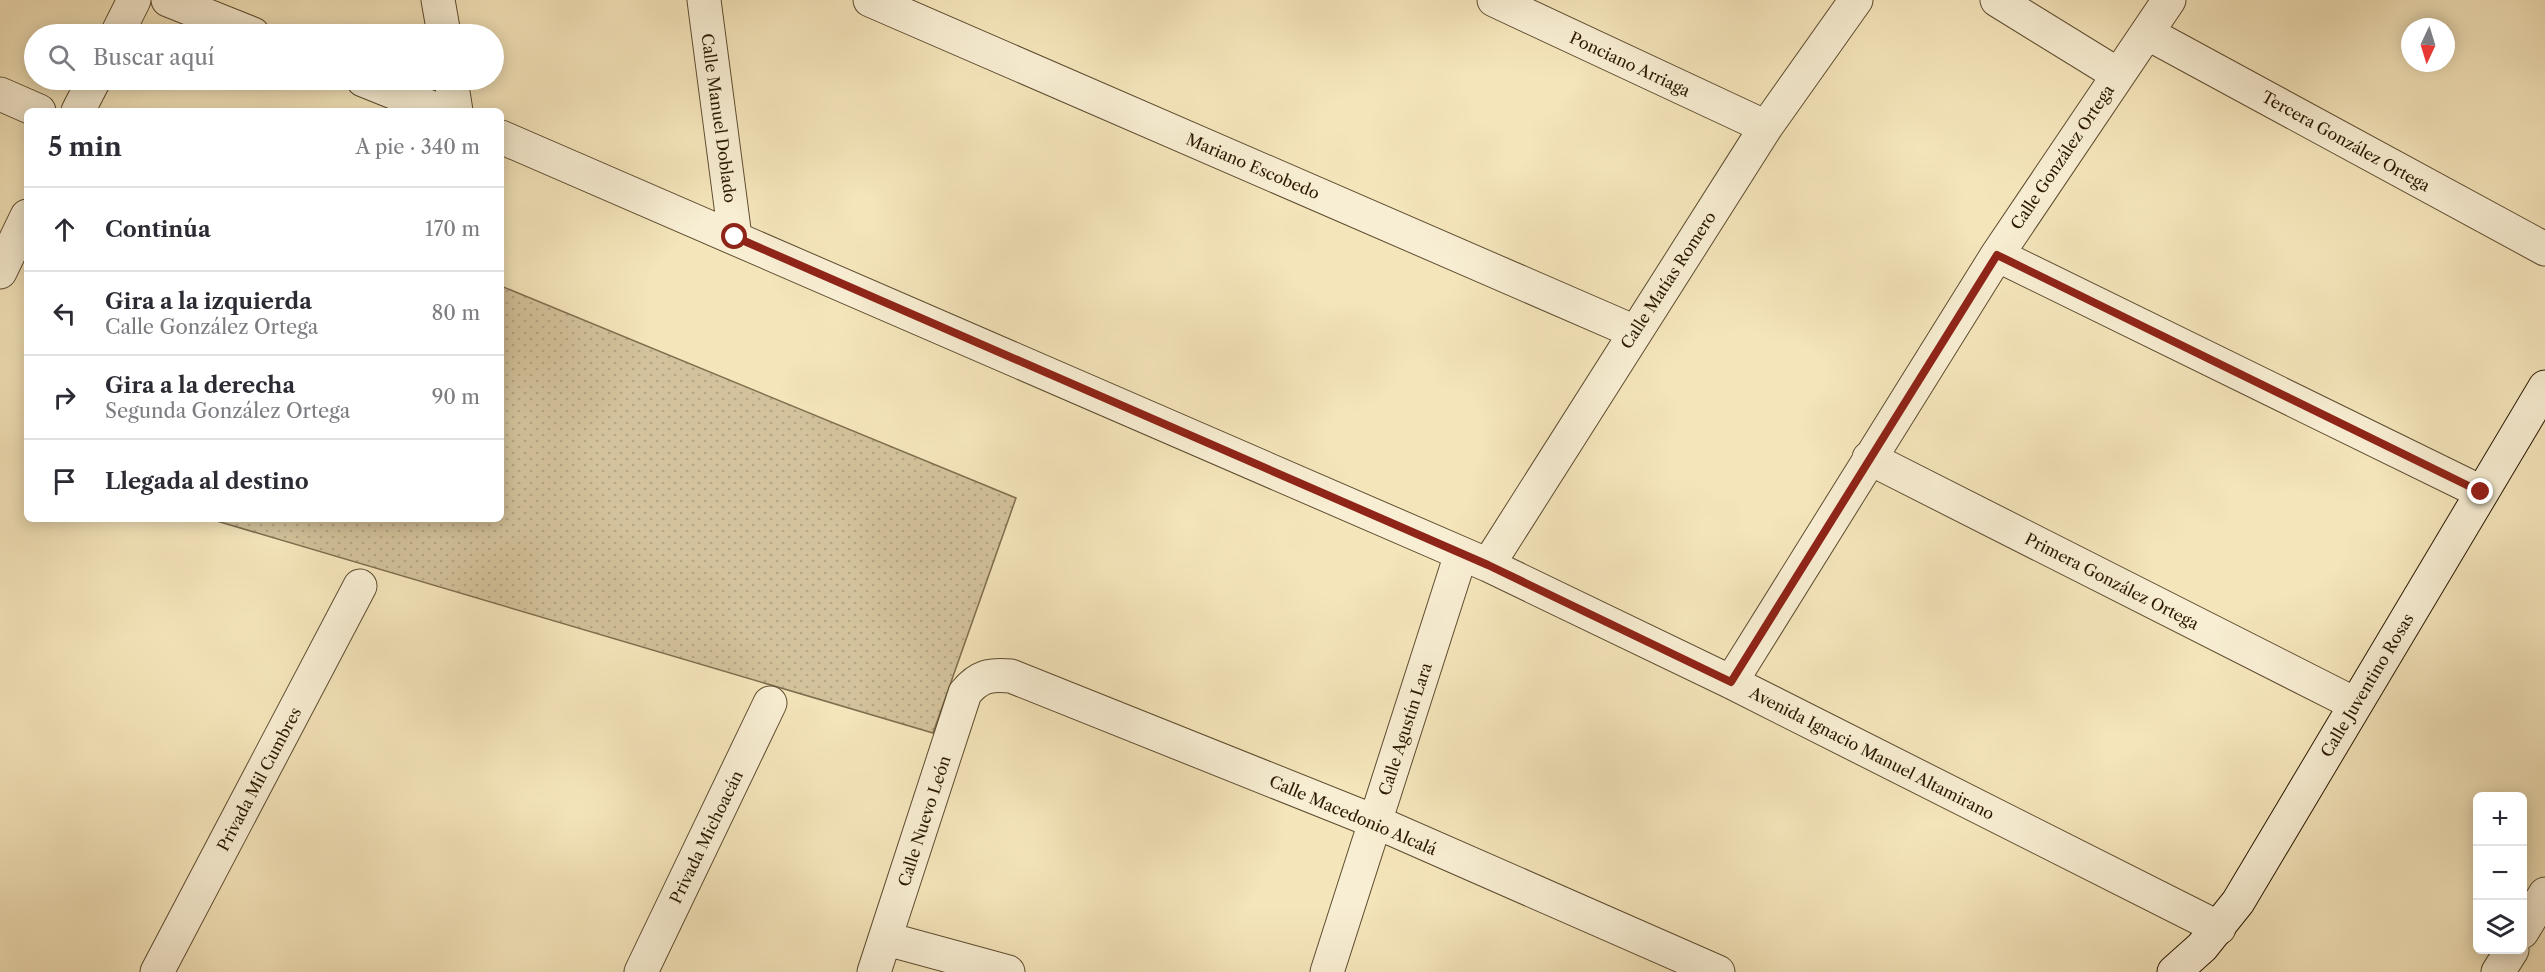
<!DOCTYPE html>
<html lang="es">
<head>
<meta charset="utf-8">
<style>
	body { margin:0; font-family:"Libre Caslon Text",serif; background:#f7f7f7; color:#2b2b33 }
	.controls { position:absolute; right:18px; bottom:18px; display:grid; overflow:hidden; border-radius:9px; box-shadow:0 3px 15px #0003 }
	.controls button { width:54px; height:54px; display:grid; place-items:center; padding:0; border:0; border-bottom:2px solid #e1e1e2; background:#fff; color:#2b2b33; font:30px sans-serif }
	.compass { position:absolute; left:2401px; top:18px; width:54px; height:54px; border-radius:50%; background:#fff; box-shadow:0 3px 15px #0003; rotate:184deg }
	.stop { position:absolute; width:18px; height:18px; margin:-14px; border:4px solid #8f2418; border-radius:50%; background:#fff }
	.stop.end { background:#8f2418; border-color:#fff; box-shadow:0 2px 6px #0008 }
	.list { margin:0; padding:0; list-style:none }
	h2 { display:flex; justify-content:space-between; align-items:center; height:78px; margin:0; padding:0 24px; font-size:26px }
	h2 small { font-size:20px; font-weight:400; color:#7c7c81 }
	.list li { display:grid; grid-template-columns:39px 1fr auto; gap:18px; align-items:center; box-sizing:border-box; height:84px; padding:0 24px; border-top:2px solid #e1e1e2 }
	.list b { display:block; font-size:22px; white-space:nowrap }
	.list p { margin:0; font-size:20px; white-space:nowrap; color:#7c7c81 }
	.list em { font-size:20px; font-style:normal; color:#7c7c81 }
	.icon { flex:none; width:33px; height:33px; fill:none; stroke:currentColor; stroke-width:2; stroke-linecap:round; stroke-linejoin:round }
	.map { position:relative; flex:none; width:2545px; height:972px; overflow:hidden }
	.search { position:absolute; background:#fff; box-shadow:0 3px 15px #0003; left:24px; top:24px; width:480px; height:66px; display:flex; align-items:center; gap:15px; box-sizing:border-box; padding:0 21px; border-radius:33px; color:#7c7c81; font-size:22px }
	.panel { position:absolute; background:#fff; box-shadow:0 3px 15px #0003; left:24px; top:108px; width:480px; height:414px; border-radius:9px }
	.map>svg:first-child { display:block }
	.grass { fill:url(#grass-dots); stroke:#7f6e4e; stroke-width:1.5 }
	.lines { fill:none; stroke-linecap:round; stroke-linejoin:round }
	.street-casing { stroke:#5e4c2f; stroke-width:35 }
	.secondary-casing { stroke:#2b1900; stroke-width:35 }
	.street { stroke:#f8eed3; stroke-width:33 }
	.secondary { stroke:#f8eed3; stroke-width:33 }
	.route { stroke:#8f2418; stroke-width:8 }
	.labels { text-anchor:middle; dominant-baseline:central; stroke-width:4.5; stroke-linejoin:round; paint-order:stroke }
	.street-label { font-size:16px; fill:#2b1900; stroke:#f8eed3 }
</style>
</head>
<body>
<div class="map">
<svg width="2545" height="972" viewBox="0 0 2545 972">
	<defs>
		<pattern id="grass-dots" width="8" height="8" patternUnits="userSpaceOnUse" patternTransform="scale(1.5)"><rect width="8" height="8" fill="#d3c29b"/><path d="M2 2h.1M6 6h.1" fill="none" stroke="#b5a684" stroke-width="1.8" stroke-linecap="round"/></pattern>
	</defs>
	<rect width="100%" height="100%" fill="#f5e5bb"/>
	<filter id="stains"><feTurbulence type="fractalNoise" baseFrequency=".00333" numOctaves="4"/><feColorMatrix values="0 0 0 0 .2 0 0 0 0 .09 0 0 0 0 .02 0 0 0 .5 -.17"/></filter>
	<radialGradient id="worn" r=".72"><stop offset=".6" stop-color="#630" stop-opacity="0"/><stop offset="1" stop-color="#630" stop-opacity=".3"/></radialGradient>
	<path class="grass" d="M501,286L1016,498L933,733L210,519H501Z"/>
	<g class="lines">
		<g class="street-casing">
			<path id="street" d="M168,0L253,34
				M438,0L444,34
				M704,0L735,237
				M870,0L1635,332
				M1494,0L1766,127
				M1997,0L2117,74
				M2147,33L2545,249
				M117,34L134,0
				M363,80L440,111
				M451,80L456,111
				M0,94L39,111
				M78,111L94,80
				M501,137L1488,565L1731,682L2219,928
				M1997,255L2481,492
				M0,272L27,216
				M1869,458L2355,704
				M1488,565L1766,127L1856,0
				M1731,682L1997,255L2169,0
				M2522,932L2545,894
				M887,939L1008,972
				M157,972L360,586
				M641,972L770,703
				M874,972L965,693C979,676 990,674 1011,676L1376,822L1718,972
				M1327,972L1461,554
				M2498,972L2512,950"/>
		</g>
		<g class="secondary-casing">
			<path id="secondary" d="M2174,972L2202,947L2238,902L2545,387"/>
		</g>
		<use href="#street" class="street"/>
		<use href="#secondary" class="secondary"/>
	</g>
	<g class="lines">
		<path class="route" d="M735,237L1488,565L1731,682L1997,255L2481,492"/>
	</g>
	<g class="labels">
		<g class="street-label">
			<text transform="translate(1630 64) rotate(25)">Ponciano Arriaga</text>
			<text transform="translate(719 118) rotate(82)">Calle Manuel Doblado</text>
			<text transform="translate(2346 141) rotate(29)">Tercera González Ortega</text>
			<text transform="translate(2062 157) rotate(-56)">Calle González Ortega</text>
			<text transform="translate(1253 166) rotate(23)">Mariano Escobedo</text>
			<text transform="translate(1668 280) rotate(-57)">Calle Matías Romero</text>
			<text transform="translate(2112 581) rotate(27)">Primera González Ortega</text>
			<text transform="translate(2367 685) rotate(-59)">Calle Juventino Rosas</text>
			<text transform="translate(1405 729) rotate(-72)">Calle Agustín Lara</text>
			<text transform="translate(1872 753) rotate(27)">Avenida Ignacio Manuel Altamirano</text>
			<text transform="translate(259 779) rotate(-62)">Privada Mil Cumbres</text>
			<text transform="translate(1353 815) rotate(23)">Calle Macedonio Alcalá</text>
			<text transform="translate(924 821) rotate(-72)">Calle Nuevo León</text>
			<text transform="translate(706 837) rotate(-64)">Privada Michoacán</text>
		</g>
	</g>
	<rect width="100%" height="100%" filter="url(#stains)"/>
	<rect width="100%" height="100%" fill="url(#worn)"/>
</svg>
<div class="controls">
<button>+</button>
<button>−</button>
<button><svg class="icon" aria-label="layers" viewBox="0 0 24 24"><path d="M12 4l9 5-9 5-9-5zM3 14l9 5 9-5"/></svg></button>
</div>
<svg class="compass" viewBox="-18 -18 36 36"><path d="M0-13l5 13h-10z" fill="#e53935"/><path d="M0 13l5-13h-10z" fill="#7c7c81"/></svg>
<div class="stop" style="left:735px;top:237px"></div>
<div class="stop end" style="left:2481px;top:492px"></div>
<div class="search"><svg class="icon" aria-label="search" viewBox="0 0 24 24"><circle cx="10" cy="10" r="6"/><path d="M15 15l6 6"/></svg>Buscar aquí</div>
<section class="panel">
<h2>5 min<small>A pie · 340 m</small></h2>
<ul class="list">
<li><svg class="icon" aria-label="ahead" viewBox="0 0 24 24"><path d="M12 20V5M6 11l6-6 6 6"/></svg><div><b>Continúa</b></div><em>170 m</em></li>
<li><svg class="icon" aria-label="left" viewBox="0 0 24 24"><path d="M17 20v-9H6M10 6l-5 5 5 5"/></svg><div><b>Gira a la izquierda</b><p>Calle González Ortega</p></div><em>80 m</em></li>
<li><svg class="icon" aria-label="right" viewBox="0 0 24 24"><path d="M7 20v-9h11M14 6l5 5-5 5"/></svg><div><b>Gira a la derecha</b><p>Segunda González Ortega</p></div><em>90 m</em></li>
<li><svg class="icon" aria-label="arrive" viewBox="0 0 24 24"><path d="M6 21V4h12l-3 4 3 4H6"/></svg><div><b>Llegada al destino</b></div></li>
</ul>
</section>
</div>
</body>
</html>
